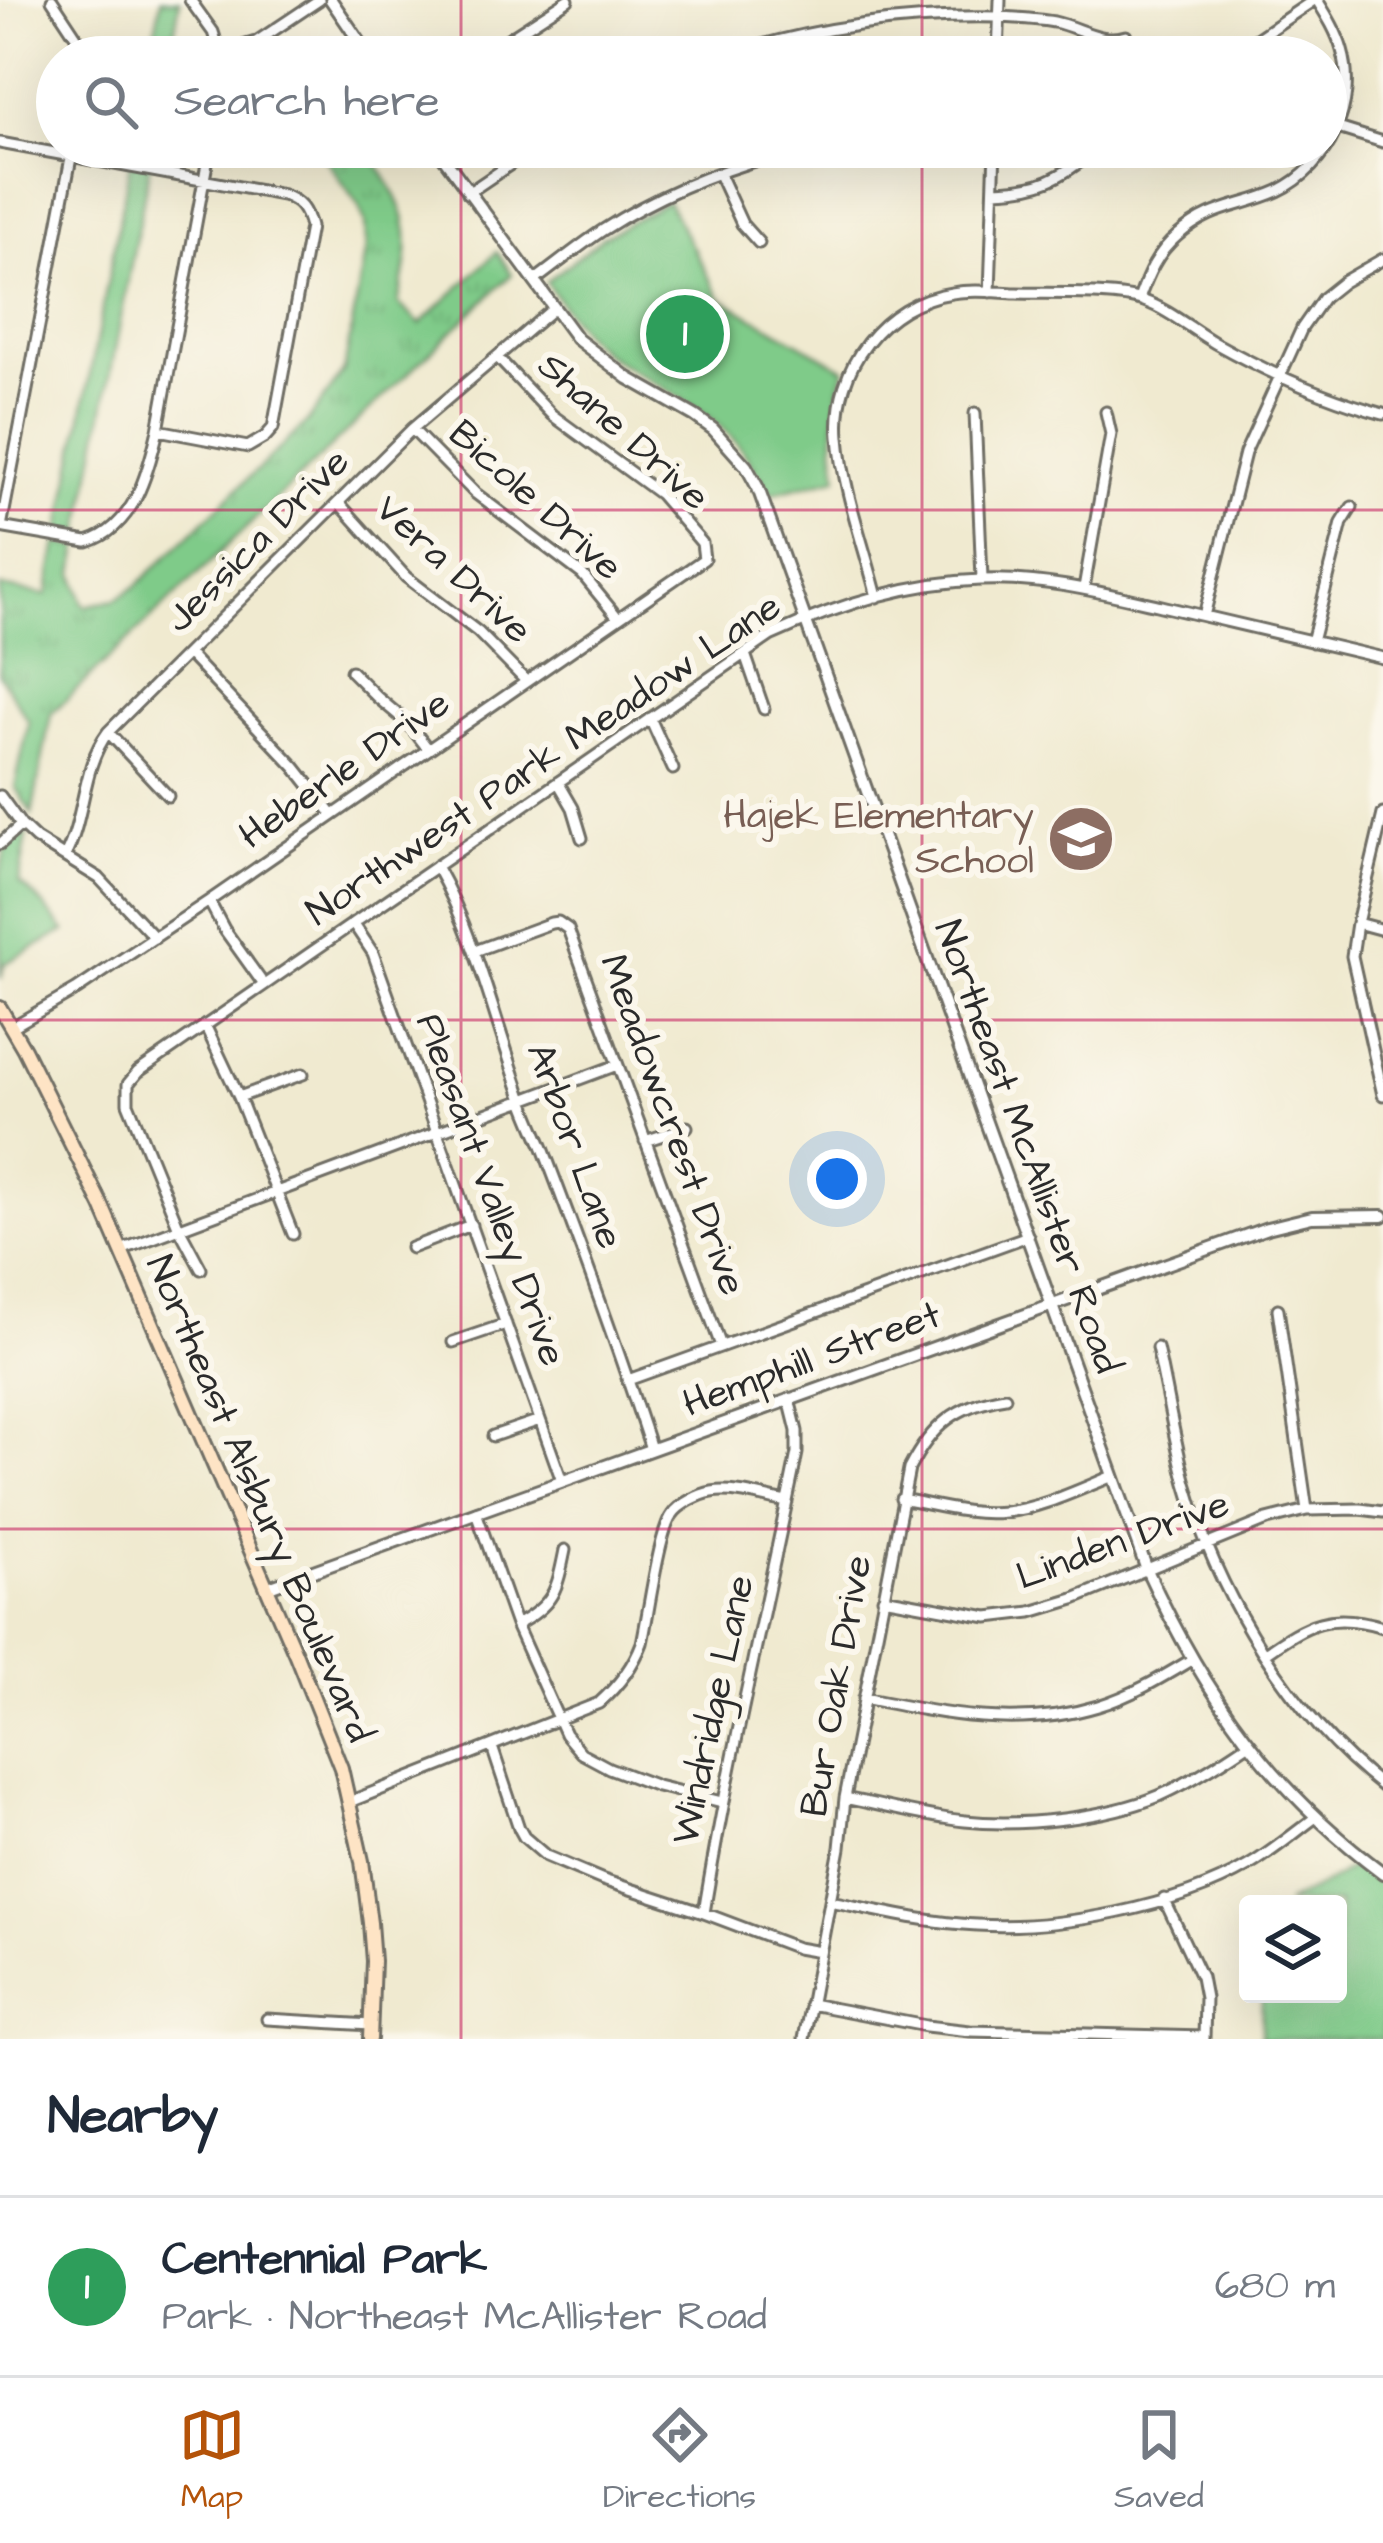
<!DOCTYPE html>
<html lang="en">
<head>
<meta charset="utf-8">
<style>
	body { margin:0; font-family:"Architects Daughter",sans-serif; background:#f2f2f3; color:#1f2937 }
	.controls { position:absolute; right:36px; bottom:36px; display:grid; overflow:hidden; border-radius:12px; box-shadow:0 12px 48px #0002 }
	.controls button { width:108px; height:108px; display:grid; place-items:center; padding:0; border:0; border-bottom:3px solid #e0e1e3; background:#fff; color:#1f2937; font:60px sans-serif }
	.you { position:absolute; left:837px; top:1179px; width:42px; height:42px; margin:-30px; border:9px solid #fff; border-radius:50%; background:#1a73e8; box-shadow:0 0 0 18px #1a73e833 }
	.badge { display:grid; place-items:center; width:78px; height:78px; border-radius:50%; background:#b45309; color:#fff; font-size:39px; font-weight:700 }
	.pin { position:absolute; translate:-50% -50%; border:6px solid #fff; box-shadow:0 3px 12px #0006 }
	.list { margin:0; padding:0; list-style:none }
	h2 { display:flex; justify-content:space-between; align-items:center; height:156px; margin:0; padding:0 48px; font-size:51px }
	h2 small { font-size:39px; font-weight:400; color:#747a83 }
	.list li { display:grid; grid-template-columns:78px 1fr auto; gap:36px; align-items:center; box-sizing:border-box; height:180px; padding:0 48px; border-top:3px solid #e0e1e3 }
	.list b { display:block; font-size:45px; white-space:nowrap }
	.list p { margin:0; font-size:39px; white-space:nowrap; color:#747a83 }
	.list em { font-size:39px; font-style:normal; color:#747a83 }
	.icon { flex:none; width:66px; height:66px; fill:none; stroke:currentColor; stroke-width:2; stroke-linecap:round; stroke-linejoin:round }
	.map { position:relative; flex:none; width:1383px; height:2039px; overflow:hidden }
	.search { position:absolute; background:#fff; box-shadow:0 12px 48px #0002; left:36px; right:36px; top:36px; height:132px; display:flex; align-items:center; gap:30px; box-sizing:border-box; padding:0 42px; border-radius:66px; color:#747a83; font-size:45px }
	.sheet { height:336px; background:#fff }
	nav { display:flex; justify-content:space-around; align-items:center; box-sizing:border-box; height:168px; border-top:3px solid #e0e1e3; background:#fff; font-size:33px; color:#747a83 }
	nav a { display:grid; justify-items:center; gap:6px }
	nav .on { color:#b45309 }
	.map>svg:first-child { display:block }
	.grass { fill:url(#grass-tufts); stroke:#557b5a; stroke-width:3 }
	.green { fill:#7fcb89; stroke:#557b5a; stroke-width:3 }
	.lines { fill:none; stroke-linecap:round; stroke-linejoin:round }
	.minor-casing { stroke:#706e65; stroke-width:15 }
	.tertiary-casing { stroke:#706e65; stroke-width:16 }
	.secondary-casing { stroke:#706e65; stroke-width:18 }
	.minor { stroke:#fff; stroke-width:9 }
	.tertiary { stroke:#fff; stroke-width:10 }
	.secondary { stroke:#fee4c5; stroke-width:12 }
	.grid { fill:none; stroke:#c2185b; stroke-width:3; stroke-opacity:0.55 }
	.labels { text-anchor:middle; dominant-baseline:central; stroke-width:12; stroke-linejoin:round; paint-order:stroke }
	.street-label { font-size:39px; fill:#2b2b2b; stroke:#fbf7ec }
	.education-label { font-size:39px; fill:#785e54; stroke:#fbf7ec; text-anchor:end }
</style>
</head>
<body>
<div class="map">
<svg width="1383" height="2039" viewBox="0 0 1383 2039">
	<defs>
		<pattern id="grass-tufts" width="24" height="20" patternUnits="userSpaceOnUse" patternTransform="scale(3)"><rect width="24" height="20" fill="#7fcb89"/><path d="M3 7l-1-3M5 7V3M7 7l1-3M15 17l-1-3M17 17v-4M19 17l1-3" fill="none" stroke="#6eae76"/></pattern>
	</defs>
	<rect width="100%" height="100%" fill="#fbf7ec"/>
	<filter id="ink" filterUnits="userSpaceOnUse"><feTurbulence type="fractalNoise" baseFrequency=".00833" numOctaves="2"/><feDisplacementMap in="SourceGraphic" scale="24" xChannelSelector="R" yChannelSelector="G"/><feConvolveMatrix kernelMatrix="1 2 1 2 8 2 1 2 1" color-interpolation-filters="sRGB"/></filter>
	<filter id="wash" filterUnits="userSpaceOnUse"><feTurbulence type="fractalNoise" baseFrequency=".004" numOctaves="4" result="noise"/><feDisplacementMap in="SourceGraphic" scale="48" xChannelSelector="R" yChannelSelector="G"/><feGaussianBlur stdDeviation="2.7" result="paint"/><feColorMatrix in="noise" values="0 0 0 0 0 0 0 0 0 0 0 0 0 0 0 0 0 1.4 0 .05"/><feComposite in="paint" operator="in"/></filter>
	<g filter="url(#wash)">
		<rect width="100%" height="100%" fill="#f0ead0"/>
		<path class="grass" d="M306,147H366C408,211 417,226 398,303L420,324L497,252L512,274L51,714L32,814L15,787L29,722L0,675V587L47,595L57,543L79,547L74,573L84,606L115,600L135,587L307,422L344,371L366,247L365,222L358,205L325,158L316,149Z"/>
		<path class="green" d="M161,0H180L170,57H150Z
			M133,147H153L80,536L60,533Z
			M667,201L721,299L845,369C834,406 831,439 838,477L770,494C736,429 710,415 648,379C632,369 614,361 600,349C578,331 562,305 546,282L603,237Z
			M22,833L27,835L19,883L38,899L65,931L4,964L1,979L0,876L5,848Z
			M1356,1864L1383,1885V2039H1261L1262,1994H1338V1904H1285L1332,1880Z"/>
	</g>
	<g filter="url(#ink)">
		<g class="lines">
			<g class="minor-casing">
				<path id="minor" d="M52,0L83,47L86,57
					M190,0L213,32L221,57
					M220,53L256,42L319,0
					M480,57L568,0
					M722,57C810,28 906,15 998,17C1017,18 1037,19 1054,22C1079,27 1101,44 1126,36
					M998,57L1000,0
					M1230,57L1314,0
					M1338,128L1383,142
					M0,143L283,195C300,201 306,210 310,227L273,428L265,437L248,447L158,430
					M719,174L742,224L759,243
					M994,190C1046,189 1060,176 1101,147
					M468,193L536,147
					M534,281C557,264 579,246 603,230C663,191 735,164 804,147
					M990,292L995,147
					M1139,299C1148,274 1157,253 1177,236C1212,205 1240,208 1278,191C1329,167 1358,104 1342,50C1337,32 1327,16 1317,0
					M975,413L982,579
					M412,429L475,493L582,574L618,618
					M339,503L406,577L478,632L526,681
					M0,527L87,542C134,528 148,473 158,430L210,147
					M1,527L73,147
					M1084,588L1111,434L1106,412
					M877,597C864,545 843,490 839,437C833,368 883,303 952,293C972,289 995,292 1016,293C1048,294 1117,291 1144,301C1169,310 1191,329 1215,343C1267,372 1324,398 1383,414
					M1204,616L1245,453L1302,328L1323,298L1343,282L1383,259
					M1312,642L1342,523L1352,507
					M188,654L295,767L332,814
					M745,654L764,709
					M351,671L377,697L408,723L428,749
					M650,718L673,769
					M108,732L168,796
					M558,782L573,808L582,838
					M0,796L21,825L36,839L99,878L155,938
					M1383,814L1357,923L1352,956L1383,1095
					M0,844L21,825
					M65,856C86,816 81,768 108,732L412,429L553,309
					M436,866C477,939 494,1019 522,1097C528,1114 536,1131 543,1148C581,1247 618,1348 651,1449
					M209,901L224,929L264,985
					M353,923L373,953L562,1481
					M1357,923L1383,930
					M475,951L551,923L558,922L568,929L721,1346
					M205,1025L239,1097L293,1234
					M12,1027L76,990L209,901L704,559L702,543L660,494L552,415L497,357
					M239,1097L303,1074
					M645,1141L687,1127
					M411,1248L471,1225
					M121,1250L617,1065
					M201,1269L179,1228L128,1103V1084L138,1072L770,636C835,606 908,582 981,580C1045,577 1108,594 1170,608C1241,625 1312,642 1383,658
					M1278,1309L1307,1510
					M453,1342L506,1324
					M1157,1348C1167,1393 1174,1439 1186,1483C1217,1595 1291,1716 1383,1787
					M628,1380L1028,1236
					M493,1436L540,1420
					M901,1499C935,1505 971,1516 1005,1512C1042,1508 1078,1490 1113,1476
					M476,1512L516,1625L565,1734L581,1753L609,1768L657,1786L722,1802
					M883,1598L988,1617L1031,1612L1074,1599L1267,1520L1307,1510L1360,1509L1383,1512
					M516,1625C554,1605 557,1590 565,1550
					M1265,1653C1308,1623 1330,1611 1383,1627
					M864,1698C942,1714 1019,1730 1098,1706C1131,1696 1161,1678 1191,1660
					M492,1747L519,1828L524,1837L546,1856L603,1880L704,1913L797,1948L820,1952
					M845,1798C885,1806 925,1817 965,1821C1022,1827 1106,1818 1159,1796C1191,1782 1220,1763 1248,1744
					M349,1802L599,1703C618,1686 633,1667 642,1643C648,1617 659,1532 672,1515C679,1504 700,1494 712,1492C735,1488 764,1498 787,1502
					M1164,1899L1201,1977L1205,1998L1204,2039
					M830,1901C879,1911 928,1923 977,1925C1057,1930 1178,1907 1248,1866C1272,1852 1293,1834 1316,1817
					M704,1913C729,1759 766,1606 797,1453V1431L789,1399
					M810,2004L926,2026L970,2031L1204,2037
					M267,2019L371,2025
					M804,2039L840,1848L845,1798L909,1469C932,1425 956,1405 1005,1397"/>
			</g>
			<g class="tertiary-casing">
				<path id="tertiary" d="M331,0L370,57
					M436,147L577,339L628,378L695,416L713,429L746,466L758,488L1147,1570C1205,1696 1272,1790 1383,1873
					M266,1588L1267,1228L1312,1217L1383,1216"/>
			</g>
			<g class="secondary-casing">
				<path id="secondary" d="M0,1008L24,1049L102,1206L296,1655L341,1768L362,1861L370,1923L373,1961L370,2039"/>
			</g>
			<use href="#minor" class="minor"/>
			<use href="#tertiary" class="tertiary"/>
			<use href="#secondary" class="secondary"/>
		</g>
	</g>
	<path class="grid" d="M461,0V57M922,0V57M461,147V2039M922,147V2039M0,510H1383M0,1020H1383M0,1529H1383"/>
	<defs>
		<g id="school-disc" transform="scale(3.45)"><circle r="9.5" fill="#8d6e63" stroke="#fbf7ec"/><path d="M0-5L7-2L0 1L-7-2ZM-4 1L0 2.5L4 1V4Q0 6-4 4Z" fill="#fff"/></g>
	</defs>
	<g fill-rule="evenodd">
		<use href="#school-disc" x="1081" y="839"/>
	</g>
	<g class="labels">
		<g class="street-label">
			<text transform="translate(623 432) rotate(42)">Shane Drive</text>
			<text transform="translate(535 501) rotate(42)">Bicole Drive</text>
			<text transform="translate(258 541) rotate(-45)">Jessica Drive</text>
			<text transform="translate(453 570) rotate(43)">Vera Drive</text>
			<text transform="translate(544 760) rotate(-34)">Northwest Park Meadow Lane</text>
			<text transform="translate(345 770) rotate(-35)">Heberle Drive</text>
			<text transform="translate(672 1125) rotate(70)">Meadowcrest Drive</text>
			<text transform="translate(574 1146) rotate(70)">Arbor Lane</text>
			<text transform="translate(1027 1147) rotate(70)">Northeast McAllister Road</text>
			<text transform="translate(490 1190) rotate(70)">Pleasant Valley Drive</text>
			<text transform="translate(812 1360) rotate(-20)">Hemphill Street</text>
			<text transform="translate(259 1499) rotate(67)">Northeast Alsbury Boulevard</text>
			<text transform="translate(1123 1541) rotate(-20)">Linden Drive</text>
			<text transform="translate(837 1686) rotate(-80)">Bur Oak Drive</text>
			<text transform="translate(714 1710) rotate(-78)">Windridge Lane</text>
		</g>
		<g class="education-label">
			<text x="1034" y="817">Hajek Elementary<tspan x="1034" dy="45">School</tspan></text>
		</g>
	</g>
</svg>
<div class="controls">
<button><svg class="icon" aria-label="layers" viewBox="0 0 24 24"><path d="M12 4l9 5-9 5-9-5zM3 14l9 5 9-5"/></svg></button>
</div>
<div class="you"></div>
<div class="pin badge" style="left:685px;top:334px;background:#2e9e5b">1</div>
<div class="search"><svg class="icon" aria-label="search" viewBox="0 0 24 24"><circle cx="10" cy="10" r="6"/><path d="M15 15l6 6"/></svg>Search here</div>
</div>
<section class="sheet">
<h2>Nearby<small></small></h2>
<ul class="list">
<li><span class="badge" style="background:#2e9e5b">1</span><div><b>Centennial Park</b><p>Park · Northeast McAllister Road</p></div><em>680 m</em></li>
</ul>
</section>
<nav>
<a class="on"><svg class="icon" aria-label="map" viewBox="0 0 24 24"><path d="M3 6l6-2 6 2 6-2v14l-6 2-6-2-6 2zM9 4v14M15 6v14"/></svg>Map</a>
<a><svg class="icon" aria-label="directions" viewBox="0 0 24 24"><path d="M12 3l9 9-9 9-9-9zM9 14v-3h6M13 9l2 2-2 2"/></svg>Directions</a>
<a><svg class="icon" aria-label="saved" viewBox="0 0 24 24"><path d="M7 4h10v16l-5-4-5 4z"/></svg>Saved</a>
</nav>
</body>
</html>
